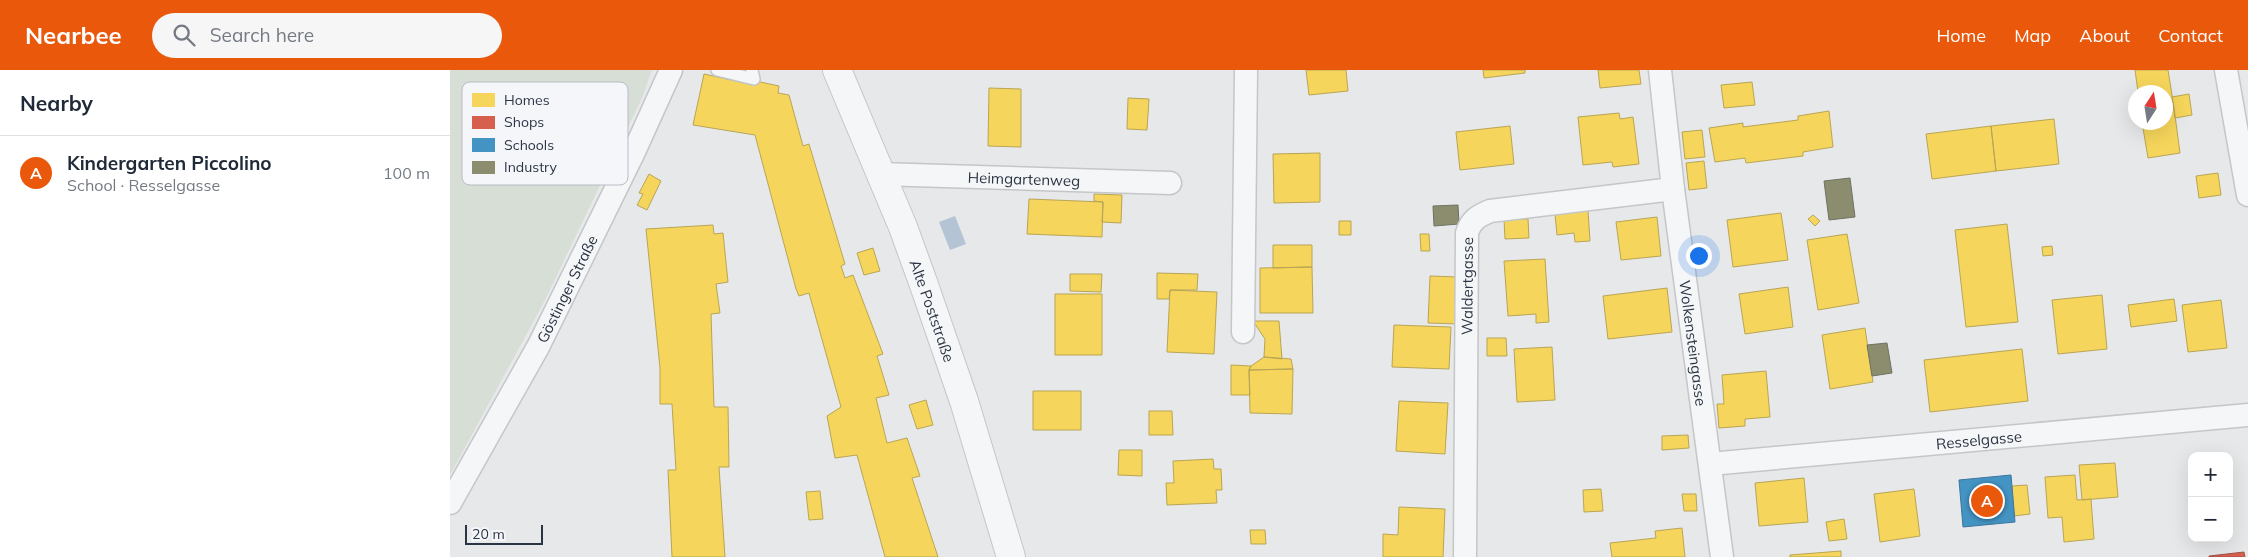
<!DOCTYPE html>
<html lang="en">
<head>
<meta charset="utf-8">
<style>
	body { margin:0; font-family:Mulish,sans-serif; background:#f6f6f7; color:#1f2937 }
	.controls { position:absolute; right:15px; bottom:15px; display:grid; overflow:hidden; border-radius:10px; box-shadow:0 5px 20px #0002 }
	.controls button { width:45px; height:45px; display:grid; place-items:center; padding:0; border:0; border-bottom:1px solid #e0e1e3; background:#fff; color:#1f2937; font:25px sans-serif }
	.compass { position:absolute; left:1678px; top:15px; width:45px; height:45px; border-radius:50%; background:#fff; box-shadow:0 5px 20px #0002; rotate:12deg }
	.scale { position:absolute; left:15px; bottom:12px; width:78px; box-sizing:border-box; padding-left:5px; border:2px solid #2b3445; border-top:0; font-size:14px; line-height:18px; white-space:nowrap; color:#2b3445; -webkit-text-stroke:4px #f4f6f9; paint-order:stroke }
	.you { position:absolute; left:1248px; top:185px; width:18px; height:18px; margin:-12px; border:4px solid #fff; border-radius:50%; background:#1a73e8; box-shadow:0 0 0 8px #1a73e833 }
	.badge { display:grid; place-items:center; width:32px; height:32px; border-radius:50%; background:#ea580c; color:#fff; font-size:16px; font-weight:700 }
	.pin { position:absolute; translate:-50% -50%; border:2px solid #fff; box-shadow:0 1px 5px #0006 }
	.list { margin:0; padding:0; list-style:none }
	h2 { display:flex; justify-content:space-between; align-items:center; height:65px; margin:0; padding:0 20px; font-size:21px }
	h2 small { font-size:16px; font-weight:400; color:#747a83 }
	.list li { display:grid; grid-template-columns:32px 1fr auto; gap:15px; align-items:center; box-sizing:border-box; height:75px; padding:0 20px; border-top:1px solid #e0e1e3 }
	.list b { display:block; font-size:19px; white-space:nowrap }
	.list p { margin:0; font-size:16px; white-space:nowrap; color:#747a83 }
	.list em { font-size:16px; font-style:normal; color:#747a83 }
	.icon { flex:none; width:28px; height:28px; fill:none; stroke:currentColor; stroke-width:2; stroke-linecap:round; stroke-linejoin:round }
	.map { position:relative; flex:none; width:1798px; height:487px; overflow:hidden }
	header { display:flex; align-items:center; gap:30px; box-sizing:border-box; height:70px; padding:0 25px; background:#ea580c; color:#fff }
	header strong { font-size:24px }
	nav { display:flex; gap:28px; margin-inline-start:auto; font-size:18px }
	.search { width:350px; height:45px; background:#f6f6f7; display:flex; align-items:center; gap:12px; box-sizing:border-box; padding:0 18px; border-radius:28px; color:#747a83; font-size:19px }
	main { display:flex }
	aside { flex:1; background:#fff }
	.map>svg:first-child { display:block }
	.green { fill:#d6ded6 }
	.water { fill:#b4c4d5 }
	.homes { fill:#f6d55c; stroke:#b9a555 }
	.shops { fill:#d6604d; stroke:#a3534b }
	.schools { fill:#4393c3; stroke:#3c769d }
	.industry { fill:#8c8c6e; stroke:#6f7262 }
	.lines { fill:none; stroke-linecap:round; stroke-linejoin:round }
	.service-casing { stroke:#c4c6c8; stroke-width:14 }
	.minor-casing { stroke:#c4c6c8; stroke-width:25 }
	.tertiary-casing { stroke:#c4c6c8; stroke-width:30 }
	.service { stroke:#f5f6f7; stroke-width:11 }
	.minor { stroke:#f5f6f7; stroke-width:22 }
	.tertiary { stroke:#f5f6f7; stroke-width:28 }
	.labels { text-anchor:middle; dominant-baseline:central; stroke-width:5; stroke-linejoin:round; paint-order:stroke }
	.street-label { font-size:15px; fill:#2b3445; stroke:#f4f6f9 }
	.key { fill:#f4f6f9; stroke:#b8bcc3; stroke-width:1 }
	.key-label { font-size:14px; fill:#2b3445 }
</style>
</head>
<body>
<header>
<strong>Nearbee</strong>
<div class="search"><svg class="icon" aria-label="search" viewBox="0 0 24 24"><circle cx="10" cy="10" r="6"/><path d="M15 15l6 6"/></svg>Search here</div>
<nav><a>Home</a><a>Map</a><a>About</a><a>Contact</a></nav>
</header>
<main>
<aside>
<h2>Nearby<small></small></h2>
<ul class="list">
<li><span class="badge">A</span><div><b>Kindergarten Piccolino</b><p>School · Resselgasse</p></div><em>100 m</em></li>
</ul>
</aside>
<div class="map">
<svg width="1798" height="487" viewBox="0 0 1798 487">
	<rect width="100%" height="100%" fill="#e6e8ea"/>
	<path class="green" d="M0,0H202L192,28L95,230L0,405Z"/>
	<path class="water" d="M505,146L516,174L500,180L489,152Z"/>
	<path class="homes" d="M856,0H896L898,21L859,25Z
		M1033,0H1075V3L1034,8Z
		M1148,0H1189L1191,14L1150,18Z
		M1685,0H1718L1724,38L1716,40V22H1688Z
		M254,4L300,14L301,10L329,16L328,23L339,25L353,76L359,74L395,194L391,196L395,208L403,205L433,284L427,286L439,325L426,328L437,373L457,368L470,406L462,408L488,487H435L407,385L385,388L377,346L391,337L359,223L349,226L346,219L305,65L243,55Z
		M1302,12L1305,35L1274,38L1271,15Z
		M539,18L571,19V77L538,76Z
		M1739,24L1742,45L1725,48L1722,27Z
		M678,28L699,29L697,60L677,59Z
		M1724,38L1730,83L1698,88L1692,52H1716V40Z
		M1379,41L1383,77L1353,82V86L1296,93L1295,88L1265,92L1259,58L1293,53V57L1348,50V46Z
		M1169,43L1170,49L1183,47L1189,94L1163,97L1162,92L1133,95L1128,47Z
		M1604,49L1609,94L1546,101L1541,56Z
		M1060,56L1064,94L1010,100L1006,62Z
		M1541,56L1546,101L1482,109L1476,64Z
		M1252,60L1255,87L1235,89L1232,62Z
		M870,83V132L824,133L823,84Z
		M1254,91L1257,118L1239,120L1236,93Z
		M1768,103L1771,125L1749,128L1746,106Z
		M199,104L211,111L197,140L187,135L193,124L189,123Z
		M644,124L672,125L671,153L652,152L653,132L644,131Z
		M579,129L653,132L652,167L577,164Z
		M1138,141L1140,171L1125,172L1124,163L1107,165L1105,144Z
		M1331,143L1338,190L1283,197L1277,150Z
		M1363,145L1370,151L1365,156L1358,149Z
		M1207,147L1211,186L1171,190L1166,152Z
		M1054,149H1078L1079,168L1055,169Z
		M889,151H901V165H889Z
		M1557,154L1568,252L1516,257L1505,160Z
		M263,155L264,164L273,163L278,212L266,214L270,243L261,244L264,337H278L279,397H269L275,487H222L218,400H226L222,334H210V298L196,159Z
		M970,164H979L980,181H971Z
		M1397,164L1409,233L1368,240L1357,170Z
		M823,175H862V197L823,198Z
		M1602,176L1603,185L1593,186L1592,177Z
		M423,178L430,201L414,205L407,183Z
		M1095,189L1099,252L1086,253V244L1058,246L1054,191Z
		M862,197L863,243H810V198Z
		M707,203L748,204L747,220H720L719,229H707Z
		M620,204H652L651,222L620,221Z
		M980,206L1009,207L1008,254L978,253Z
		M1338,217L1343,257L1295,264L1289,224Z
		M1217,218L1222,262L1158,269L1153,226Z
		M720,220L767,222L764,284L717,282Z
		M605,224H652V285H605Z
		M1652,225L1657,279L1608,284L1602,230Z
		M1724,229L1727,251L1681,257L1678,235Z
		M1771,230L1777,278L1738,282L1732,235Z
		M803,251H829L832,289L814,287L815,269Z
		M944,255L1001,257L999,299L942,297Z
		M1415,258L1423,312L1380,319L1372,265Z
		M1037,268H1056L1057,286H1037Z
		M1102,277L1105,330L1067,332L1064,279Z
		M1572,279L1578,331L1480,342L1474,290Z
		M814,287L841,289L843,299L799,300L801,296Z
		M781,295L801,296L799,300L800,325H781Z
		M843,299L842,344L800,343L799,300Z
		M1316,301L1320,347L1295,349V356L1269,358L1267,334H1274L1272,305Z
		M583,321H631V360H583Z
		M476,330L483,355L467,359L459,335Z
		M949,331L998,333L995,384L946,381Z
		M699,341H722L723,365H699Z
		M1238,365L1239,378L1212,380V366Z
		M669,380H692V406L668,405Z
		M763,389L764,399H771L772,420H766L767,433L717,435L716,413H724L723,391Z
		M1665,393L1668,427L1632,430L1629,395Z
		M1625,405L1627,430L1641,429L1644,469L1614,472L1612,447L1598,448L1595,407Z
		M1354,408L1358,452L1309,456L1305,413Z
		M1577,415L1580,444L1564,446L1562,416Z
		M1151,419L1153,441L1134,442L1133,420Z
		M1464,419L1470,466L1430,472L1424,424Z
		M370,421L373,449L359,450L356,422Z
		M1232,424H1246L1247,441H1234Z
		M949,437L995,439L993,487H933V464L948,465Z
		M1394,449L1397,469L1379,471L1376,452Z
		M1232,458L1235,487H1162L1160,473L1206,468L1205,461Z
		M800,460H815L816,474H801Z
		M1391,481V487H1340V485Z"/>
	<path class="shops" d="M1794,482L1795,487H1759V486Z"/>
	<path class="schools" d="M1561,405L1565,452L1513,457L1509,410Z"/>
	<path class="industry" d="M1400,108L1405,147L1379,150L1374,111Z
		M1008,135L1009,154L984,156L983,136Z
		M1437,273L1442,303L1422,306L1417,275Z"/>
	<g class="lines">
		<g class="service-casing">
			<path id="service" d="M267,0L304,9L302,0"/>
		</g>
		<g class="minor-casing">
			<g id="minor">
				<path id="s1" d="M1210,0L1223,119L1272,487"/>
				<path d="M1776,0L1798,125"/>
				<path id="s2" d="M429,104L720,113"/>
				<path d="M793,262L796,0"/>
				<path id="s3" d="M1260,394L1798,345"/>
				<path id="s4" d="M0,433L88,277L183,84L221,0"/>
				<path id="s5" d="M1015,487L1017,163C1021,150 1028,146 1040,141L1223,119"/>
			</g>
		</g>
		<g class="tertiary-casing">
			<g id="tertiary">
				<path id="s6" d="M387,0L453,157L474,215L514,331L561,487"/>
			</g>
		</g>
		<use href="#service" class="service"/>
		<use href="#minor" class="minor"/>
		<use href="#tertiary" class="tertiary"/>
	</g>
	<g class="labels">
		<g class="street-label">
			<text stroke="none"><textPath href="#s2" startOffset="145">Heimgartenweg</textPath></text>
			<text stroke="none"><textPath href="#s5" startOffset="271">Waldertgasse</textPath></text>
			<text stroke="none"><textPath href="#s4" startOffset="244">Göstinger Straße</textPath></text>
			<text stroke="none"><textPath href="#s6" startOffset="259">Alte Poststraße</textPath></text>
			<text stroke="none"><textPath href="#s1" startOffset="275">Wolkensteingasse</textPath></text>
			<text stroke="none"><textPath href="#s3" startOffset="270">Resselgasse</textPath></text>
		</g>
	</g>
	<rect x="12" y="12" width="166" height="103" rx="8" class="key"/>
	<rect x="22" y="23" width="23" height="14" fill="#f6d55c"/>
	<rect x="22" y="46" width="23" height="13" fill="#d6604d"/>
	<rect x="22" y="68" width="23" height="14" fill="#4393c3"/>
	<rect x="22" y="91" width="23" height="13" fill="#8c8c6e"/>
	<g class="key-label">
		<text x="54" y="35">Homes</text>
		<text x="54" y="57">Shops</text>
		<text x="54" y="80">Schools</text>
		<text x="54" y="102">Industry</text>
	</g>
</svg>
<div class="controls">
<button>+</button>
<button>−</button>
</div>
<svg class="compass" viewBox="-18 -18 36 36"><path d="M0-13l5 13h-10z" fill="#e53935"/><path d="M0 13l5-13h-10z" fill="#747a83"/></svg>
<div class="scale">20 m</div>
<div class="you"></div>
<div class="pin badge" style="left:1537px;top:431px">A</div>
</div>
</main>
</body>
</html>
